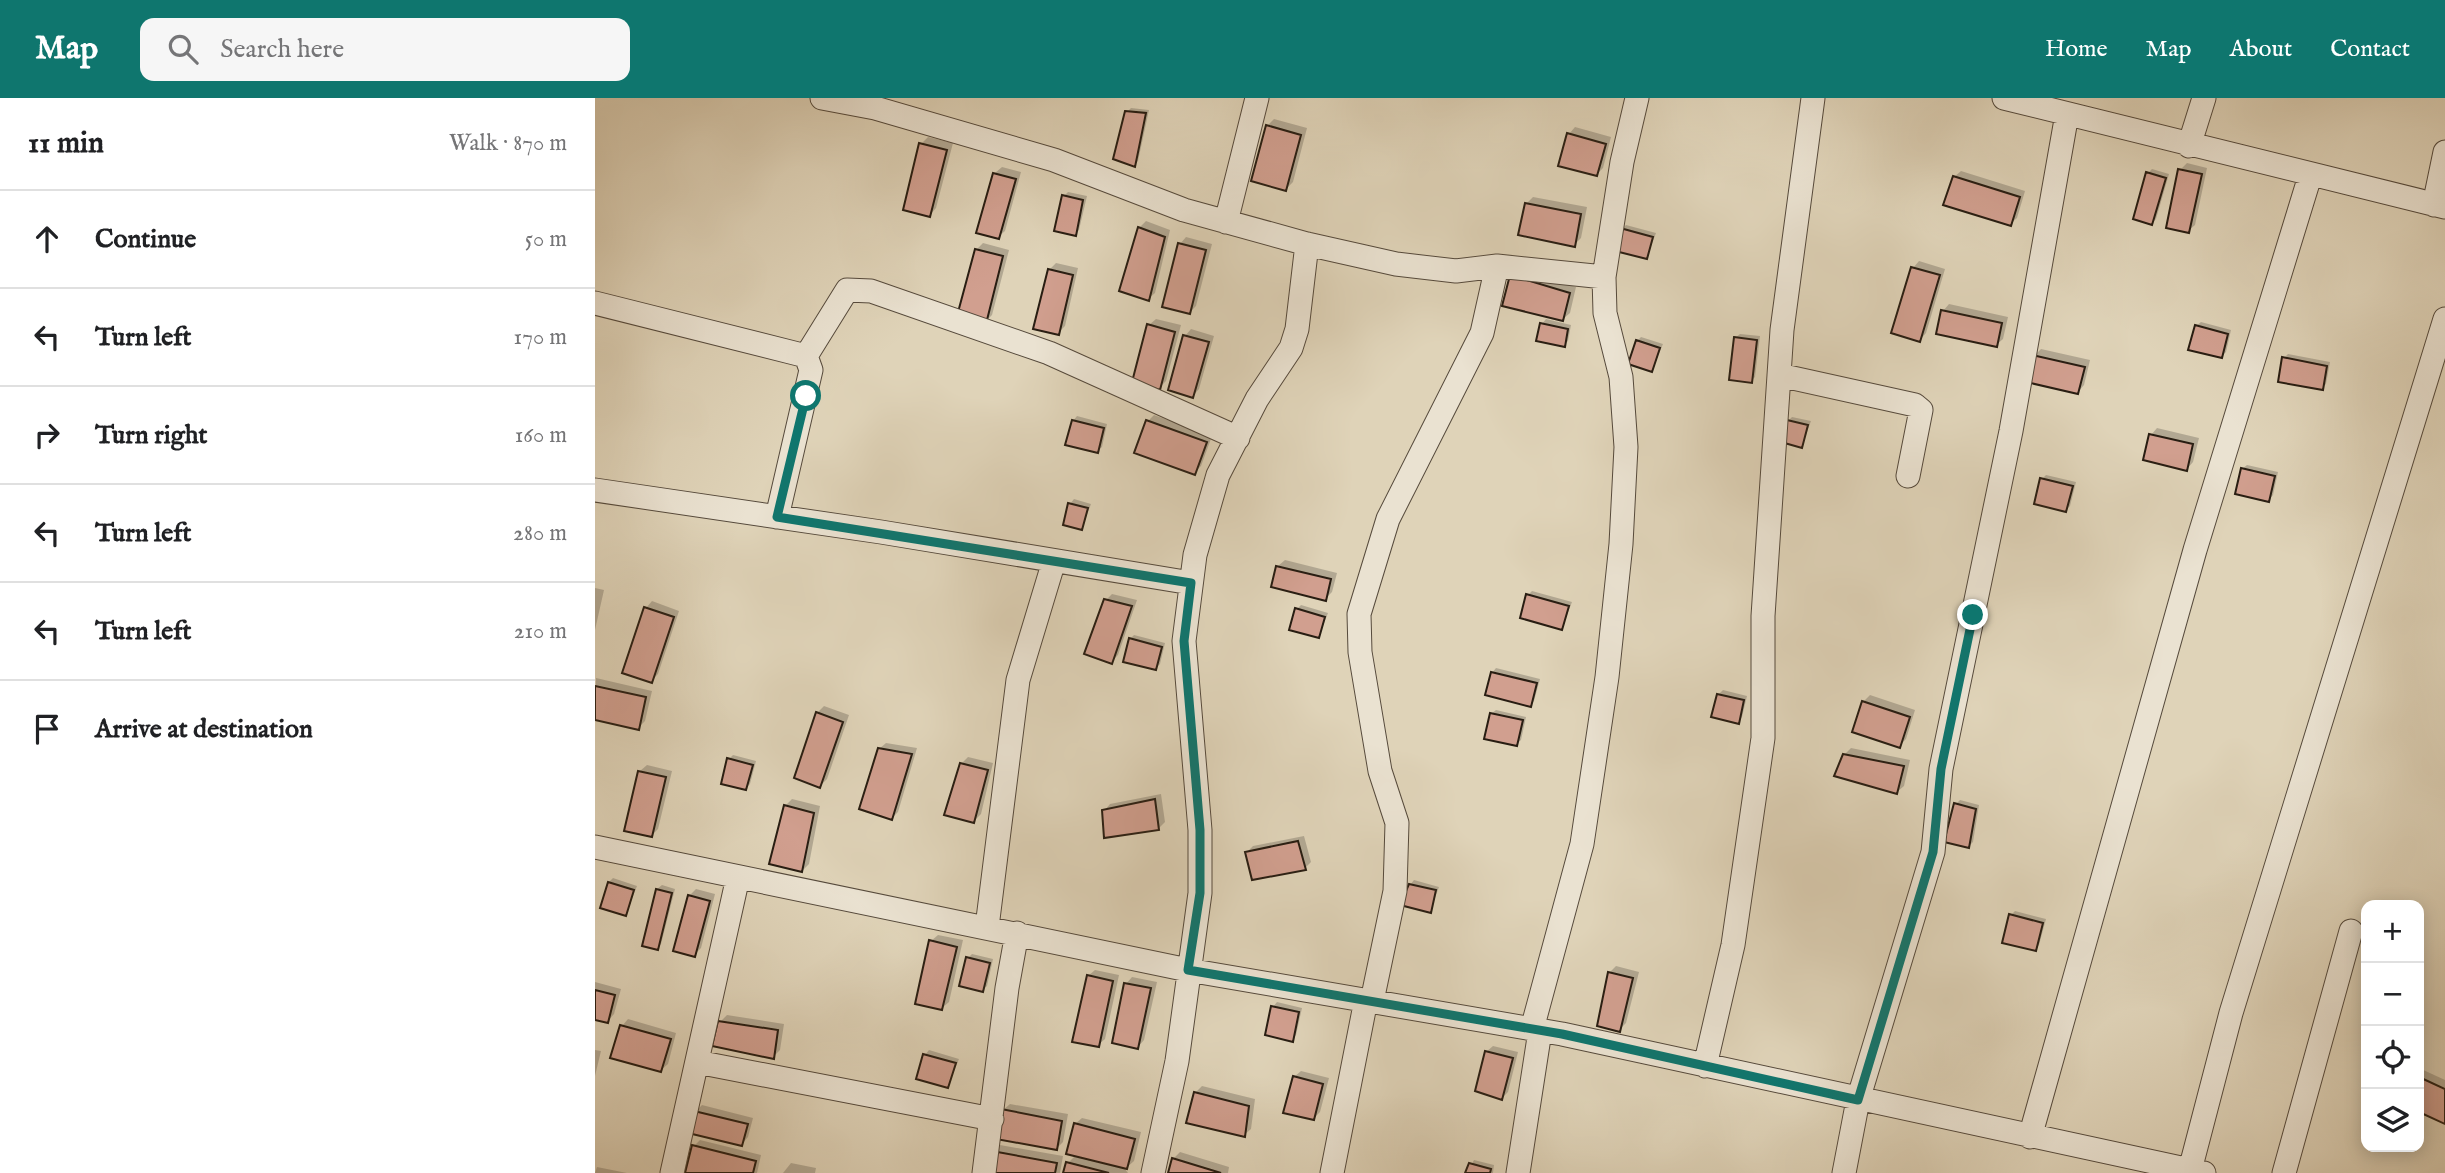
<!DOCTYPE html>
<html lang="en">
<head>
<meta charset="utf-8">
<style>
	body { margin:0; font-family:"IM FELL English",serif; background:#f6f6f6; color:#202124 }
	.controls { position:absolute; right:21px; bottom:21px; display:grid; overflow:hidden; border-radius:14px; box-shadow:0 4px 18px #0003 }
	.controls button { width:63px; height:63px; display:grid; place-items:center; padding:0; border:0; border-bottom:2px solid #e0e0e0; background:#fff; color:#202124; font:35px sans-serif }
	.stop { position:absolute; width:21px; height:21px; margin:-16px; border:5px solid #0f766e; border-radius:50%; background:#fff }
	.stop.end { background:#0f766e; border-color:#fff; box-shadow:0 2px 7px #0008 }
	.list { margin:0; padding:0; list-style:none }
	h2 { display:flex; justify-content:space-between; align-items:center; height:91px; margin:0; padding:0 28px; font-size:30px }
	h2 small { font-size:23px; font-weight:400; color:#757577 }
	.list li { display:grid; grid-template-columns:46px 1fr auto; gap:21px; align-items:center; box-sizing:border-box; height:98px; padding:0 28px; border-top:2px solid #e0e0e0 }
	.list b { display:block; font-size:26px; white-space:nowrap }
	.list em { font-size:23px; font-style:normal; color:#757577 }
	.icon { flex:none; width:38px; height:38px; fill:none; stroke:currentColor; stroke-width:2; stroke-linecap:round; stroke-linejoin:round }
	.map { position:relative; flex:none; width:1850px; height:1075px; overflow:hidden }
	header { display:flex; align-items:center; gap:42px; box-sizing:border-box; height:98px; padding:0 35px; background:#0f766e; color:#fff }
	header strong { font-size:33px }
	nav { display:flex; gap:38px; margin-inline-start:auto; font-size:24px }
	.search { width:490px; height:63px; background:#f6f6f6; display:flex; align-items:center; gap:18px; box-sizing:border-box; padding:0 24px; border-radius:14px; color:#757577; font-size:26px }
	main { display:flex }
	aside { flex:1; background:#fff }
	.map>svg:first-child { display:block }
	.shadow { fill:#0003 }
	.building { fill:#d19f8f; stroke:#281d12; stroke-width:2 }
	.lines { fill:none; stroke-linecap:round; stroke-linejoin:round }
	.minor-casing { stroke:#564a3c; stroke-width:25 }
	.minor { stroke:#eae2d1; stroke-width:23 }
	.route { stroke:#0f766e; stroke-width:9 }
</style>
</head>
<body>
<header>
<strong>Map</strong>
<div class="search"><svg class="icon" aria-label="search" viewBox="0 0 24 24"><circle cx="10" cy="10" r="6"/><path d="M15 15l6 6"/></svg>Search here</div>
<nav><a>Home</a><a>Map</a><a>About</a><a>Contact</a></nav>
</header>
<main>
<aside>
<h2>11 min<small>Walk · 870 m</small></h2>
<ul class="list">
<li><svg class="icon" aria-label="ahead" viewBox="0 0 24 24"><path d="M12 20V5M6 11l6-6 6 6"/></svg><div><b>Continue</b></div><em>50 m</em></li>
<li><svg class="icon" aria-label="left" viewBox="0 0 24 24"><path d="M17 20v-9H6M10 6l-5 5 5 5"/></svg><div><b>Turn left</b></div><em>170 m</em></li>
<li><svg class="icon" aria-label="right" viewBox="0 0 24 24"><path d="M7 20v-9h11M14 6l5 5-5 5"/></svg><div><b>Turn right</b></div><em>160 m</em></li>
<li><svg class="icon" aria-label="left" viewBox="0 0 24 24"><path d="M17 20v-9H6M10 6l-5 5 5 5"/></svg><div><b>Turn left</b></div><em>280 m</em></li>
<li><svg class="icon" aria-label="left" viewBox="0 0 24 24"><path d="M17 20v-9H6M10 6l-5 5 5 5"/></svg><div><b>Turn left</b></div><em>210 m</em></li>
<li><svg class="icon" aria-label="arrive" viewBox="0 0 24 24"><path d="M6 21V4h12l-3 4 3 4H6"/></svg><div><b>Arrive at destination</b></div></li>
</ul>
</aside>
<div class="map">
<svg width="1850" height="1075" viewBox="0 0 1850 1075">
	<rect width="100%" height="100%" fill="#dfd3b8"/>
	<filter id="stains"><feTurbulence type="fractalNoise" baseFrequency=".00286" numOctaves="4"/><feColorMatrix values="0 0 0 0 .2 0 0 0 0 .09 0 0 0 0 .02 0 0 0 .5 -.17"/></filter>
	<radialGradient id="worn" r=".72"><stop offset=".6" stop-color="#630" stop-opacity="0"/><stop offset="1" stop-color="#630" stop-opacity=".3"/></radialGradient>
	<path class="shadow" d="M536,10L554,12L543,63L539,67L532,14Z
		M679,21L712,30L698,84L691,91L672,28Z
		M980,29L1016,39L1008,70L1002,76L974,36Z
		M333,39L358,45L341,110L335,117L326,46Z
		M1592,65L1612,70L1600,127L1593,133L1585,72Z
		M407,69L426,74L410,133L403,139L383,134L400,75Z
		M1557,71L1574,76L1561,121L1557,125L1553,75Z
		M1366,73L1430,93L1422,120L1415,126L1359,79Z
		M473,94L492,98L484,132L480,136L469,98Z
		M938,99L992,109L986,140L979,147L932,105Z
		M551,123L575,132L560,195L553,201L544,130Z
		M1031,127L1061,135L1052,159L1027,131Z
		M591,139L617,146L601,208L594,215L585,146Z
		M388,145L414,152L397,217L390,224L381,152Z
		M1324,163L1350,171L1331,235L1325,242L1318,170Z
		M461,165L483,170L470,228L463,235L454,172Z
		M923,172L981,189L975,215L968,221Z
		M1354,206L1413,219L1408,241L1401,247L1348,213Z
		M561,221L586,227L571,283L564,290L554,227Z
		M951,221L976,227L973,243L969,247L947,226Z
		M1606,224L1636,232L1631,254L1627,258L1601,228Z
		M596,231L619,238L604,291L598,298L590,238Z
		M1145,236L1165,238L1160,279L1156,283L1140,240Z
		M1046,239L1068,246L1057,272L1042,243Z
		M1446,251L1495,262L1489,287L1483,294L1439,258Z
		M1693,256L1735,264L1731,286L1727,290L1689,260Z
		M559,317L617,338L606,368L599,375L553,323Z
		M482,318L512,326L507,349L502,353L478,323Z
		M1197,319L1216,323L1207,348L1193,323Z
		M1562,330L1604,340L1598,364L1592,371L1556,337Z
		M1652,367L1683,374L1678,397L1674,402L1647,371Z
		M1451,377L1481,384L1475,408L1471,412L1447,381Z
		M479,401L496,406L487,430L475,406Z
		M690,462L742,475L737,494L730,501L683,468Z
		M0,490L9,492L0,532Z
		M937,493L977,504L967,530L933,497Z
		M517,496L542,502L523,557L516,564L511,502Z
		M57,503L84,513L63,576L56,583L51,510Z
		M706,507L733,515L724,538L702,511Z
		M539,537L570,545L565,566L561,570L535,541Z
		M901,570L945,581L939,603L935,607L897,575Z
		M1,580L57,593L50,623L43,630L0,620Z
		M1128,592L1152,598L1147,619L1143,624L1124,596Z
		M1275,597L1320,612L1311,641L1304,648L1268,604Z
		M229,608L254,617L232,681L225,688L222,615Z
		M901,612L931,619L926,642L921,646L896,616Z
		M291,645L322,650L303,714L297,720L284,651Z
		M1256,650L1315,662L1309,688L1302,694L1249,657Z
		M138,657L161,663L155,686L151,690L134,661Z
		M373,659L398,665L386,716L379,723L366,666Z
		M52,667L77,673L63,731L56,738L45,673Z
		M566,696L570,724L563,731L509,713L515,706Z
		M197,701L225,708L214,766L207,773L190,708Z
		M1365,702L1384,707L1378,744L1374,748L1361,706Z
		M709,738L716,764L710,770L652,754L658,748Z
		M18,780L42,788L31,816L14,784Z
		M819,782L844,789L835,813L815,787Z
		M67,787L80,791L66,846L62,850V791Z
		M101,791L120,796L106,850L99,857L94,798Z
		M1420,813L1451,821L1444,847L1440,851L1416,817Z
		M343,837L368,842L354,904L347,910L336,843Z
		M377,856L398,861L392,888L387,892L373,860Z
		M1021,868L1044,874L1031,925L1024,932L1014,875Z
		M500,872L524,877L510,941L503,947L493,878Z
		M537,879L562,884L549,942L543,949L531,886Z
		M0,884L26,891L19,916L13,923L0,920Z
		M682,904L707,910L701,937L697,942L678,909Z
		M132,917L189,926L185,952L178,959L125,924Z
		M33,921L81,935L73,966L66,972L27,928Z
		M898,948L923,954L913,994L907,1000L891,954Z
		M0,952L6,953L0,978Z
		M334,952L364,961L353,988L330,957Z
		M1824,970L1850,982V1024L1824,1012Z
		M706,973L734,980L725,1014L719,1020L699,979Z
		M607,988L660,1001L656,1031L649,1037L600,995Z
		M415,1006L473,1016L468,1044L461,1051L408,1012Z
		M107,1007L158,1020L153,1039L147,1046L100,1014Z
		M487,1020L546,1034L539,1063L530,1071L533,1075H470L473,1065L481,1057L480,1026Z
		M105,1042L166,1057L162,1075H95L99,1048Z
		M405,1047L468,1058L465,1075H395L399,1054Z
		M585,1054L634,1069L633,1075H575L578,1061Z
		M879,1062L899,1067L898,1075H872Z
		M196,1065L221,1070L220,1075H188Z
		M2,1069L32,1075H0Z"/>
	<path class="building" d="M530,13L551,15L540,69L518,61Z
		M671,27L706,37L691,93L656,83Z
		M972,35L1011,46L1002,78L963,68Z
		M324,45L352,52L335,119L308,112Z
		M1583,71L1607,76L1594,135L1571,130Z
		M1551,74L1571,80L1557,127L1538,121Z
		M398,75L421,81L404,141L381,135Z
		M1358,78L1425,99L1416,128L1348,107Z
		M467,97L488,102L481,138L459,133Z
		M930,105L986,116L980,149L923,137Z
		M543,129L570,139L554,203L524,193Z
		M1025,130L1058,139L1052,161L1020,153Z
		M583,145L611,152L595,216L567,209Z
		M380,151L408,158L391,226L362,218Z
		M1316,169L1345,177L1325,244L1296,235Z
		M453,171L478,177L464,237L438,231Z
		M915,177L975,195L968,223L907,208Z
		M1346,212L1407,225L1402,249L1341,236Z
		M945,225L973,231L970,249L941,243Z
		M552,226L580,234L565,292L537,284Z
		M1600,227L1633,236L1627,260L1593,252Z
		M588,237L614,244L598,300L573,292Z
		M1139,239L1162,242L1157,285L1134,282Z
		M1041,242L1065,250L1057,274L1033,266Z
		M1437,257L1490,269L1483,296L1431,284Z
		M1687,259L1732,268L1728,292L1683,284Z
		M477,322L509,330L503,355L470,347Z
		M551,322L612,344L600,377L539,355Z
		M1192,322L1213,327L1207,350L1186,344Z
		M1554,336L1598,346L1592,373L1548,362Z
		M1646,370L1680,378L1674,404L1640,396Z
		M1445,380L1478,388L1471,414L1439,406Z
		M473,405L493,410L487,432L468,427Z
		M681,468L736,481L731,503L676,489Z
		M931,496L974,508L967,532L925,520Z
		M509,501L537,508L517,566L489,556Z
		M49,509L79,519L57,585L27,575Z
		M700,510L730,519L724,540L694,532Z
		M534,540L567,549L561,572L528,564Z
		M896,574L942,585L936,609L890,597Z
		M0,588L51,599L44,632L0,622Z
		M1122,596L1149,602L1144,626L1116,619Z
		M1267,603L1315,619L1305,650L1257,634Z
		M221,614L248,624L225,690L199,680Z
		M895,615L928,622L922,648L889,641Z
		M283,650L317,656L297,722L264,711Z
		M1248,656L1309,668L1302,696L1239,678Z
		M132,660L158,667L151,692L126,686Z
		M365,665L393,672L379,725L349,717Z
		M43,673L71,679L57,739L29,733Z
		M560,701L564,732L509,740L507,712Z
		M1359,705L1381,711L1374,750L1349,744Z
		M189,707L219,715L207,774L174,766Z
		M703,743L711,772L657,782L650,754Z
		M13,784L39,792L31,818L5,810Z
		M814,786L841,792L836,815L805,807Z
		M61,791L77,795L63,852L47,848Z
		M93,797L115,803L100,859L78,853Z
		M1414,816L1448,825L1441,853L1407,845Z
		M334,842L362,849L347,912L320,906Z
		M371,859L395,865L388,894L364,888Z
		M1013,874L1038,880L1025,934L1002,928Z
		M492,877L518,883L504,949L477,944Z
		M529,885L556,890L543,951L517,945Z
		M0,892L20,897L13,925L0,922Z
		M676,908L704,914L698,944L670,937Z
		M123,923L183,932L179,961L117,948Z
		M25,927L76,941L66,974L15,960Z
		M890,953L918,960L907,1002L880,993Z
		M328,956L361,965L353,990L321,981Z
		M698,978L728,986L719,1022L688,1015Z
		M1824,979L1850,991V1026L1824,1014Z
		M599,994L654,1008L650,1039L591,1025Z
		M406,1011L467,1023L462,1052L401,1041Z
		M99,1013L153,1026L147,1048L93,1035Z
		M479,1025L540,1041L532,1071L471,1056Z
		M97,1047L161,1063L158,1075H90Z
		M397,1053L462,1065L460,1075H393Z
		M577,1060L626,1075H573Z
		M471,1064L514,1075H468Z
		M874,1065L896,1071L895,1075H870Z"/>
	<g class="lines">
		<g class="minor-casing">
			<path id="minor" d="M227,0L280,10L459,62L589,112L712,146L801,166L861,173L902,168L1009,179
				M1409,0L1850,109
				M1594,48L1609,0
				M1839,107L1850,54
				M631,124L662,0
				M0,205L211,258L216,272L182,419
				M211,258L252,192L276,193L454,255L643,340
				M1184,277L1320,307L1326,312L1313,378
				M0,392L286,434L596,485
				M0,749L593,872L967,936L1609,1075
				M392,829L423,582L459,463
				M777,903L800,793L802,725L785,673L765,554L764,516L793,421L887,235L902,168
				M937,931L987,746L1012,579L1026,446L1031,349L1026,279L1010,215L1009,179L1027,64L1042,0
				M102,964L397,1021
				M1110,968L1138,847L1168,640V518L1187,232L1218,0
				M1435,1039L1600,452L1715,78
				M1595,1072L1636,915L1850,221
				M77,1075L143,779
				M389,1075L412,890L422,835
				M558,1075L582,963L605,795V732L589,543L600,457L623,377L662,301L696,250L702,231L712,146
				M737,1075L771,902
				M923,1075L945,933
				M1249,1075L1263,1002L1338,754L1346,671L1416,333L1472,16
				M1689,1075L1756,833"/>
		</g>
		<use href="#minor" class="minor"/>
	</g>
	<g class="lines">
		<path class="route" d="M211,298L182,419L596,485L589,543L605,732V795L593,872L967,936L1263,1002L1338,754L1346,671L1378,517"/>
	</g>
	<rect width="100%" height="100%" filter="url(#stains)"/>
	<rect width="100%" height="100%" fill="url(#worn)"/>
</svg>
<div class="controls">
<button>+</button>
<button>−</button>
<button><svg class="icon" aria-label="locate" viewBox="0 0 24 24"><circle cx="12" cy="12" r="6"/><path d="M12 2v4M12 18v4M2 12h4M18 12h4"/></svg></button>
<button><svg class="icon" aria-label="layers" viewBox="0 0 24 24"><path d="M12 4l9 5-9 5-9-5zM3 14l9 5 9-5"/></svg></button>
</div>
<div class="stop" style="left:211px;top:298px"></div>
<div class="stop end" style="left:1378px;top:517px"></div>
</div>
</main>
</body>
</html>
